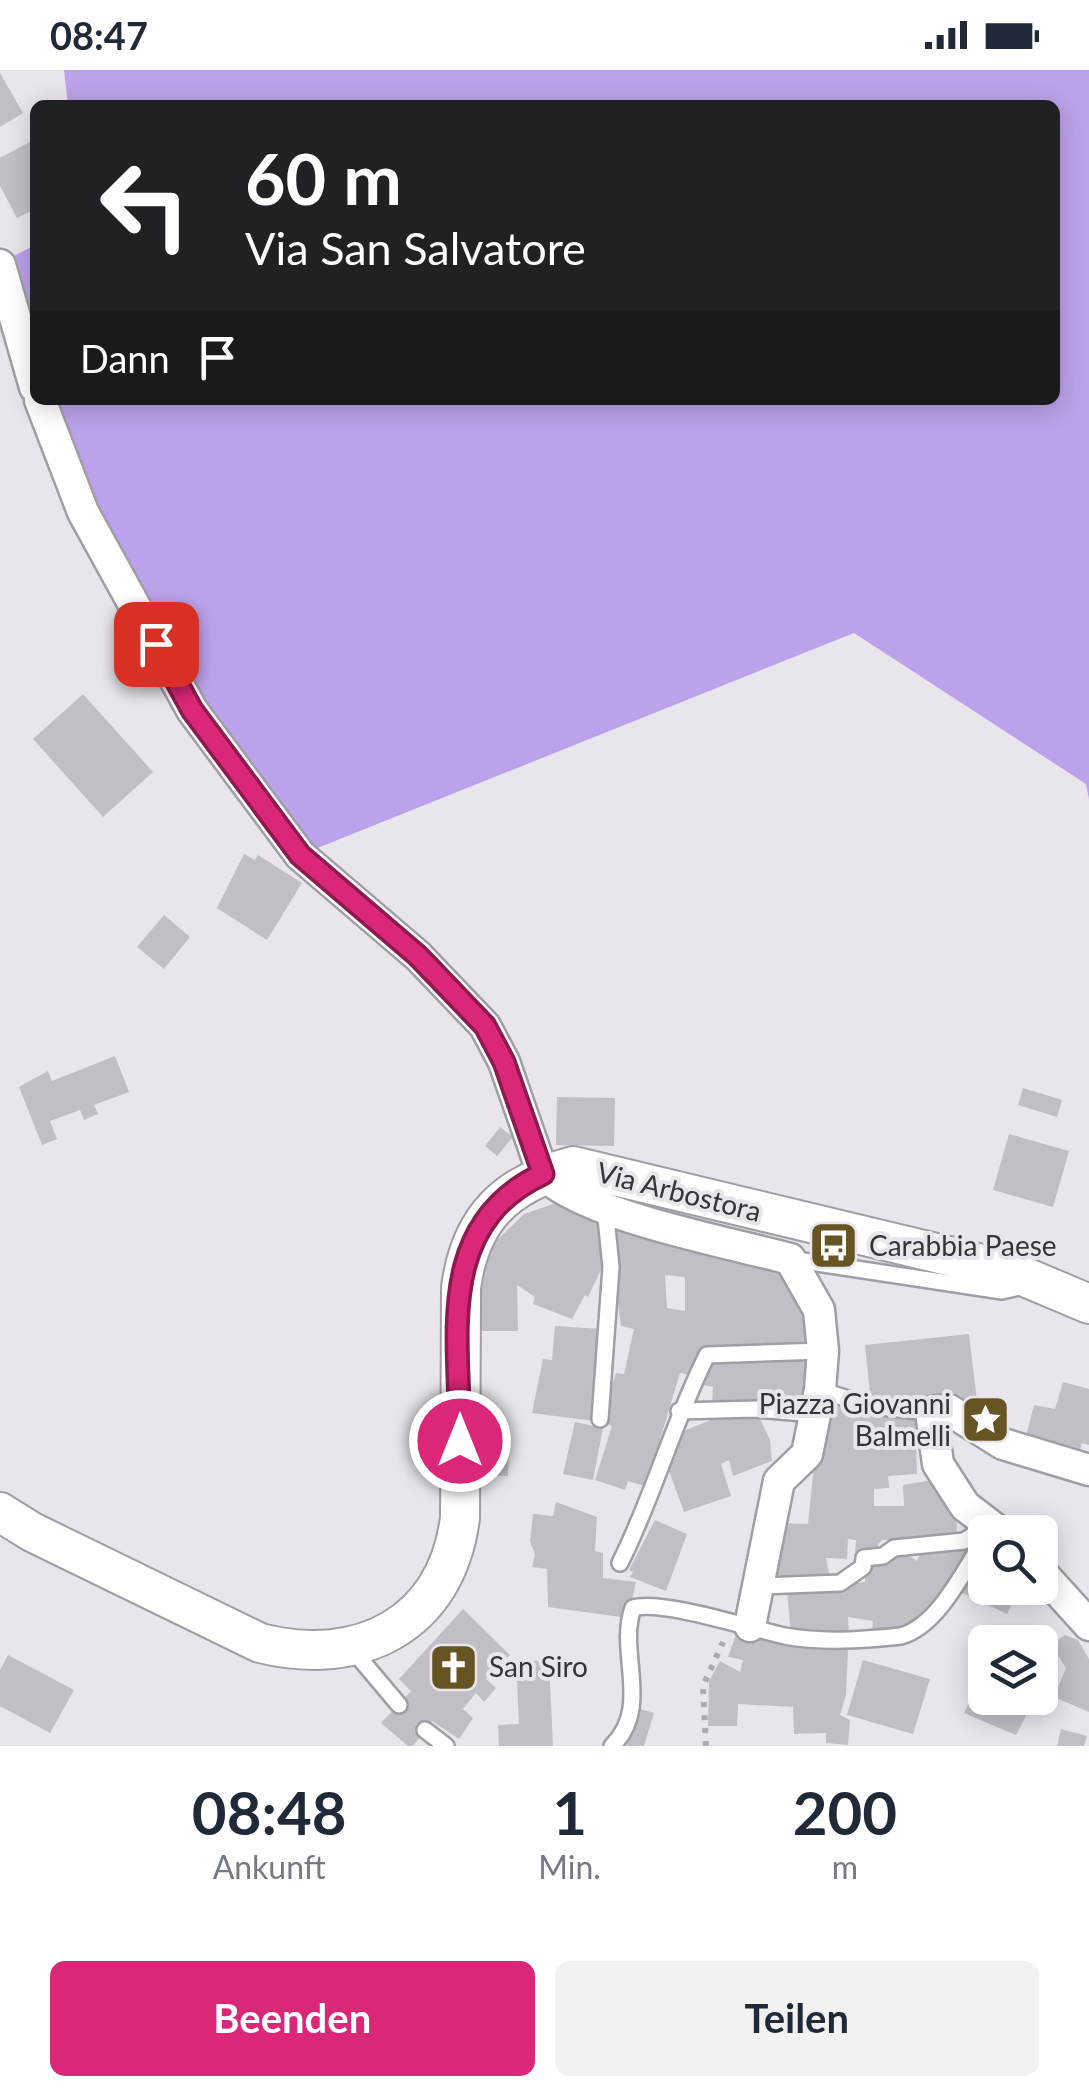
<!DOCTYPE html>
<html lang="de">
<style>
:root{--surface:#fff;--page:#f2f2f3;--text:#1f2937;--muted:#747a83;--accent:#db2777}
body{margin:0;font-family:Lato,sans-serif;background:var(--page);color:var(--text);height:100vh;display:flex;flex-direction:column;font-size:38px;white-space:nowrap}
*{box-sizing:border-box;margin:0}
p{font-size:32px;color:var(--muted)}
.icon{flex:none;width:55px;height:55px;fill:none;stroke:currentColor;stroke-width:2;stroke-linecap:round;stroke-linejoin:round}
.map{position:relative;height:1676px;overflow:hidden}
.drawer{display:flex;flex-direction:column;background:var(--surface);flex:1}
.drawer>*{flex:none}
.hud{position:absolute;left:30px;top:30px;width:1030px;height:305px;border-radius:15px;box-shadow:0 5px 25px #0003;background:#202124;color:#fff;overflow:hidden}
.fabs{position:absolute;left:968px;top:1445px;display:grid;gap:20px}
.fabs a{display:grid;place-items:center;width:90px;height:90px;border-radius:15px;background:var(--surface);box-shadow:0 5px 25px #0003;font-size:50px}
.pin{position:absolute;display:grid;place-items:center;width:85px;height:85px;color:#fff;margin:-42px;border-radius:20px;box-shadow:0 5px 15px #0006}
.me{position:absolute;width:110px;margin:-55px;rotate:0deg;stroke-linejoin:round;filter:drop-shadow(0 0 8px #0008)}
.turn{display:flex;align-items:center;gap:35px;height:210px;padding:0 50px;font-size:45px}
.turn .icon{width:130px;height:130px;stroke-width:2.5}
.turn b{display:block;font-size:70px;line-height:85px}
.then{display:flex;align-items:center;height:95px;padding:0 50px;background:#0003;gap:20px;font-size:38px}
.eta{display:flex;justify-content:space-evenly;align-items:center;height:170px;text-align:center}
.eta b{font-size:60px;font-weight:700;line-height:70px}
.cta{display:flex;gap:20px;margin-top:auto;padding:20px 50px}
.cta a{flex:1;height:115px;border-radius:15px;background:var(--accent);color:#fff;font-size:40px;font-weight:700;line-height:115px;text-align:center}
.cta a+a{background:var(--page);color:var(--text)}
.status{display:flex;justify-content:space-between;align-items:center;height:70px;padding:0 50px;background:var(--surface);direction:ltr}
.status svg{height:28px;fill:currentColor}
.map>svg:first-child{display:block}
</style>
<div class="status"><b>08:47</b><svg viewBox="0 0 49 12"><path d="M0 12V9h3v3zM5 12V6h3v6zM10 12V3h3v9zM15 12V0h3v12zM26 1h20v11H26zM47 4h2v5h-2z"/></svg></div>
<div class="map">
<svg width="1089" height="1676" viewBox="0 0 1089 1676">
<rect width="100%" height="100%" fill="#e8e6ec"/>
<path fill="#bca2ea" d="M64 0H1089V729L1086 714 854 563 300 785 192 640 40 330H1055V35H68Z
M35 175V317L0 193Z"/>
<path fill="#c1bfc5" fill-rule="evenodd" d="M0 3 23 43 0 57Z
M35 69V139L17 148 0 116V88Z
M83 624 153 702 103 747 33 669Z
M244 784 255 790 258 785 302 813 267 870 217 838Z
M164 845 190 867 164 899 137 877Z
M115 986 129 1022 94 1035 98 1044 84 1050 80 1040 50 1051 57 1069 42 1075 19 1017 48 1001 52 1011Z
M1023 1018 1062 1030 1057 1047 1018 1035Z
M557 1027 615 1028 614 1076 556 1075Z
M500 1057 513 1067 497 1086 485 1076Z
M1009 1064 1069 1081 1053 1137 993 1120Z
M556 1133 607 1148 609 1183 588 1227 585 1225 572 1249 533 1234 535 1227 517 1215 518 1261H474L473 1215 489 1178 524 1144Z
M613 1150 783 1197 818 1278 738 1282 704 1276 691 1305 680 1303 653 1393 659 1394 652 1418 628 1411 625 1420 595 1410 612 1356 601 1352 616 1303 624 1304 634 1259 621 1256 612 1188H618ZM665 1205 685 1207V1241L667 1238Z
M555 1256 603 1259 594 1351 532 1343 543 1289 552 1290Z
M969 1264 978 1339 871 1334 865 1275Z
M806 1287V1338L712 1336 713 1317 703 1315 710 1288Z
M1063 1312 1089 1319V1375L1082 1373 1077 1389 1024 1374 1034 1335 1055 1339Z
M820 1336 915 1340 917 1404 888 1406 889 1418 874 1419V1436H904L903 1415 944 1408 956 1437 957 1469 882 1470 878 1475 877 1485 907 1484 917 1491 925 1474 967 1479 943 1528 910 1561H872L873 1551 848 1547 849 1564 791 1565 787 1520 865 1512V1487L854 1496 856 1470 848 1469 847 1489 826 1488 831 1513 772 1514 773 1453 808 1454Z
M756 1340 770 1370 772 1391 733 1406 729 1390 721 1394 731 1426 684 1442 669 1401 666 1402 678 1363 729 1343Z
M575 1352 603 1358 593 1410 563 1404Z
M483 1383 509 1384 508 1406 482 1405Z
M556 1432 597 1447 595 1481 603 1483V1508L636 1512 628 1548 548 1537 547 1499 532 1497 535 1484 530 1472 533 1444 553 1446Z
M655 1450 687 1464 666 1521 630 1507 633 1502 629 1500Z
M985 1479V1518H1020L1007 1544 956 1520Z
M463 1539 510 1585 486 1609 496 1618 484 1632 476 1623 463 1639 473 1648 459 1669 432 1651 413 1676H408L381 1653 411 1621 399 1609Z
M738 1559 815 1578 848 1580 846 1625 840 1645 850 1650 848 1675 826 1673V1663L794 1664 793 1637 738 1634 737 1656H708L709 1611 720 1591 740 1602 743 1590 728 1587Z
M1065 1565 1078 1570 1089 1589V1642L1054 1627 1066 1598 1051 1575Z
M8 1585 74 1620 50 1663 0 1636V1600Z
M549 1590 553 1676H499L498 1655 519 1654 516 1592Z
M863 1590 930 1609 913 1664 847 1645Z
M985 1601V1628H1035L1016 1665 964 1643Z
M637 1638 654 1643 644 1676H627Z
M1061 1659 1087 1666 1084 1676H1057Z"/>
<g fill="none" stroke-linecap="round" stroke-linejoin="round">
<defs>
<path id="service" d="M790 1189 1002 1221 1024 1216
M820 1320 870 1336 931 1342
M679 1341 756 1339 815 1344
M600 1349 611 1197 605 1138
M620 1493C654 1425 673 1353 707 1285L823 1281
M759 1516 840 1513 863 1497 864 1488 883 1486 894 1478 964 1471 990 1454
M351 1578 399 1635
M425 1660 446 1676
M612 1676C652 1637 617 1582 633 1538 661 1529 752 1559 785 1566 823 1573 862 1570 901 1566 939 1555 964 1500 985 1468"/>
<path id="minor" d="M0 195 35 317
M40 330 83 442 192 640 300 785 418 886 485 956 504 992 543 1104C585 1146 728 1172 790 1189L819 1240 823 1281 820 1320 807 1384 779 1411 750 1556
M999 1462 965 1436 938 1394 931 1342 949 1340 1003 1374 1089 1400
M1040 1501 1089 1555"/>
<path id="tertiary" d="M0 1442 32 1462 260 1573C360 1598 446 1555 460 1448L461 1218C470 1148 506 1114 573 1096L1011 1201 1089 1234"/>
</defs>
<use href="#service" stroke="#a09ea4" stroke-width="20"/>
<use href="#minor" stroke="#a09ea4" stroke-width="35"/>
<use href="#tertiary" stroke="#a09ea4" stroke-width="42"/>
<path stroke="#acaaaf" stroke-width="6" stroke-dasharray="5 8" stroke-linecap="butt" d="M706 1676 703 1616 723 1572"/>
<use href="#service" stroke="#fff" stroke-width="15"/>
<use href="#minor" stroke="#fff" stroke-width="30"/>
<use href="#tertiary" stroke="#fff" stroke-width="38"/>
</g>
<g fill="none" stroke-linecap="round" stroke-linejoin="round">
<defs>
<path id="route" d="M156 574 192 640 300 785 418 886 485 956 504 992 543 1104C433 1155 460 1270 460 1371"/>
</defs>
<use href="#route" stroke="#8e194d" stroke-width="25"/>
<use href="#route" stroke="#db2777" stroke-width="18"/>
</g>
<defs>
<symbol id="bus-square" viewBox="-11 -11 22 22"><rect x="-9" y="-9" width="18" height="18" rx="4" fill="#652" stroke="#e8e6ec"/><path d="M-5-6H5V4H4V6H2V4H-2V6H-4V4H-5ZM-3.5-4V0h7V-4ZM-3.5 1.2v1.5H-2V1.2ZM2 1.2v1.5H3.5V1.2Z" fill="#fff"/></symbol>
<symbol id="sight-square" viewBox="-11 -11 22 22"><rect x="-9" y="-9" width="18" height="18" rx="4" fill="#652" stroke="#e8e6ec"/><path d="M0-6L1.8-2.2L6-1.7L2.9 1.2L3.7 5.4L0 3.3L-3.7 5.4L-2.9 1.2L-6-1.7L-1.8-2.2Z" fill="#fff"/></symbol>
<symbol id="church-square" viewBox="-11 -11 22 22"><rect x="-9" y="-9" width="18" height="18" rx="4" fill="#652" stroke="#e8e6ec"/><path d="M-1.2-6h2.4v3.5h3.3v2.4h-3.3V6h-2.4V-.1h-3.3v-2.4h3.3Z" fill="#fff"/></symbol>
</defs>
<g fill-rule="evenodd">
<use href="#bus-square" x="806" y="1148" width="55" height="55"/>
<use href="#sight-square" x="958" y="1322" width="55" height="55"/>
<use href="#church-square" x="426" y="1570" width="55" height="55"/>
</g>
<g text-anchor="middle" stroke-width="8" stroke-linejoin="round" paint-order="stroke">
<g font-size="28" fill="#353436" stroke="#e8e6ec">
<text transform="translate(679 1122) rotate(14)" y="10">Via Arbostora</text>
</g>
<g font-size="28" fill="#353436" stroke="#e8e6ec" text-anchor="start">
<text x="869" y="1186">Carabbia Paese</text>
<text x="951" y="1344" text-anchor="end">Piazza Giovanni<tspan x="951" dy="32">Balmelli</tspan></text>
<text x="489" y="1607">San Siro</text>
</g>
</g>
</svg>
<div class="fabs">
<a><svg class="icon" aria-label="search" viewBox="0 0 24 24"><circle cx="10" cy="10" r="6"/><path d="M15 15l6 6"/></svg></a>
<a><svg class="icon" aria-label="layers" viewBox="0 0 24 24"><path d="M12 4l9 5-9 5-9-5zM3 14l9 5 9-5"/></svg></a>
</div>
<div class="pin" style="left:156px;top:574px;background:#d93025"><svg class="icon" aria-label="arrive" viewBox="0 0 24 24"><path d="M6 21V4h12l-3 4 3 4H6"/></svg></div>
<svg class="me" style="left:460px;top:1371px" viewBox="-20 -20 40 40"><circle r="17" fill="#db2777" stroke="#fff" stroke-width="3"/><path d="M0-11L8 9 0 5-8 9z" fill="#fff"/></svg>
<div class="hud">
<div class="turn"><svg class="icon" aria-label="left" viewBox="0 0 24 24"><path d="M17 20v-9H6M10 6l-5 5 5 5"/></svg><div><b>60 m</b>Via San Salvatore</div></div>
<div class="then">Dann<svg class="icon" aria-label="arrive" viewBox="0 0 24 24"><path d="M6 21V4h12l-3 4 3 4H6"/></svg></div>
</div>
</div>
<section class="drawer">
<div class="eta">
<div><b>08:48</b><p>Ankunft</p></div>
<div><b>1</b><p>Min.</p></div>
<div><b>200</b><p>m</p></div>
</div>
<div class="cta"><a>Beenden</a><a>Teilen</a></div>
</section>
